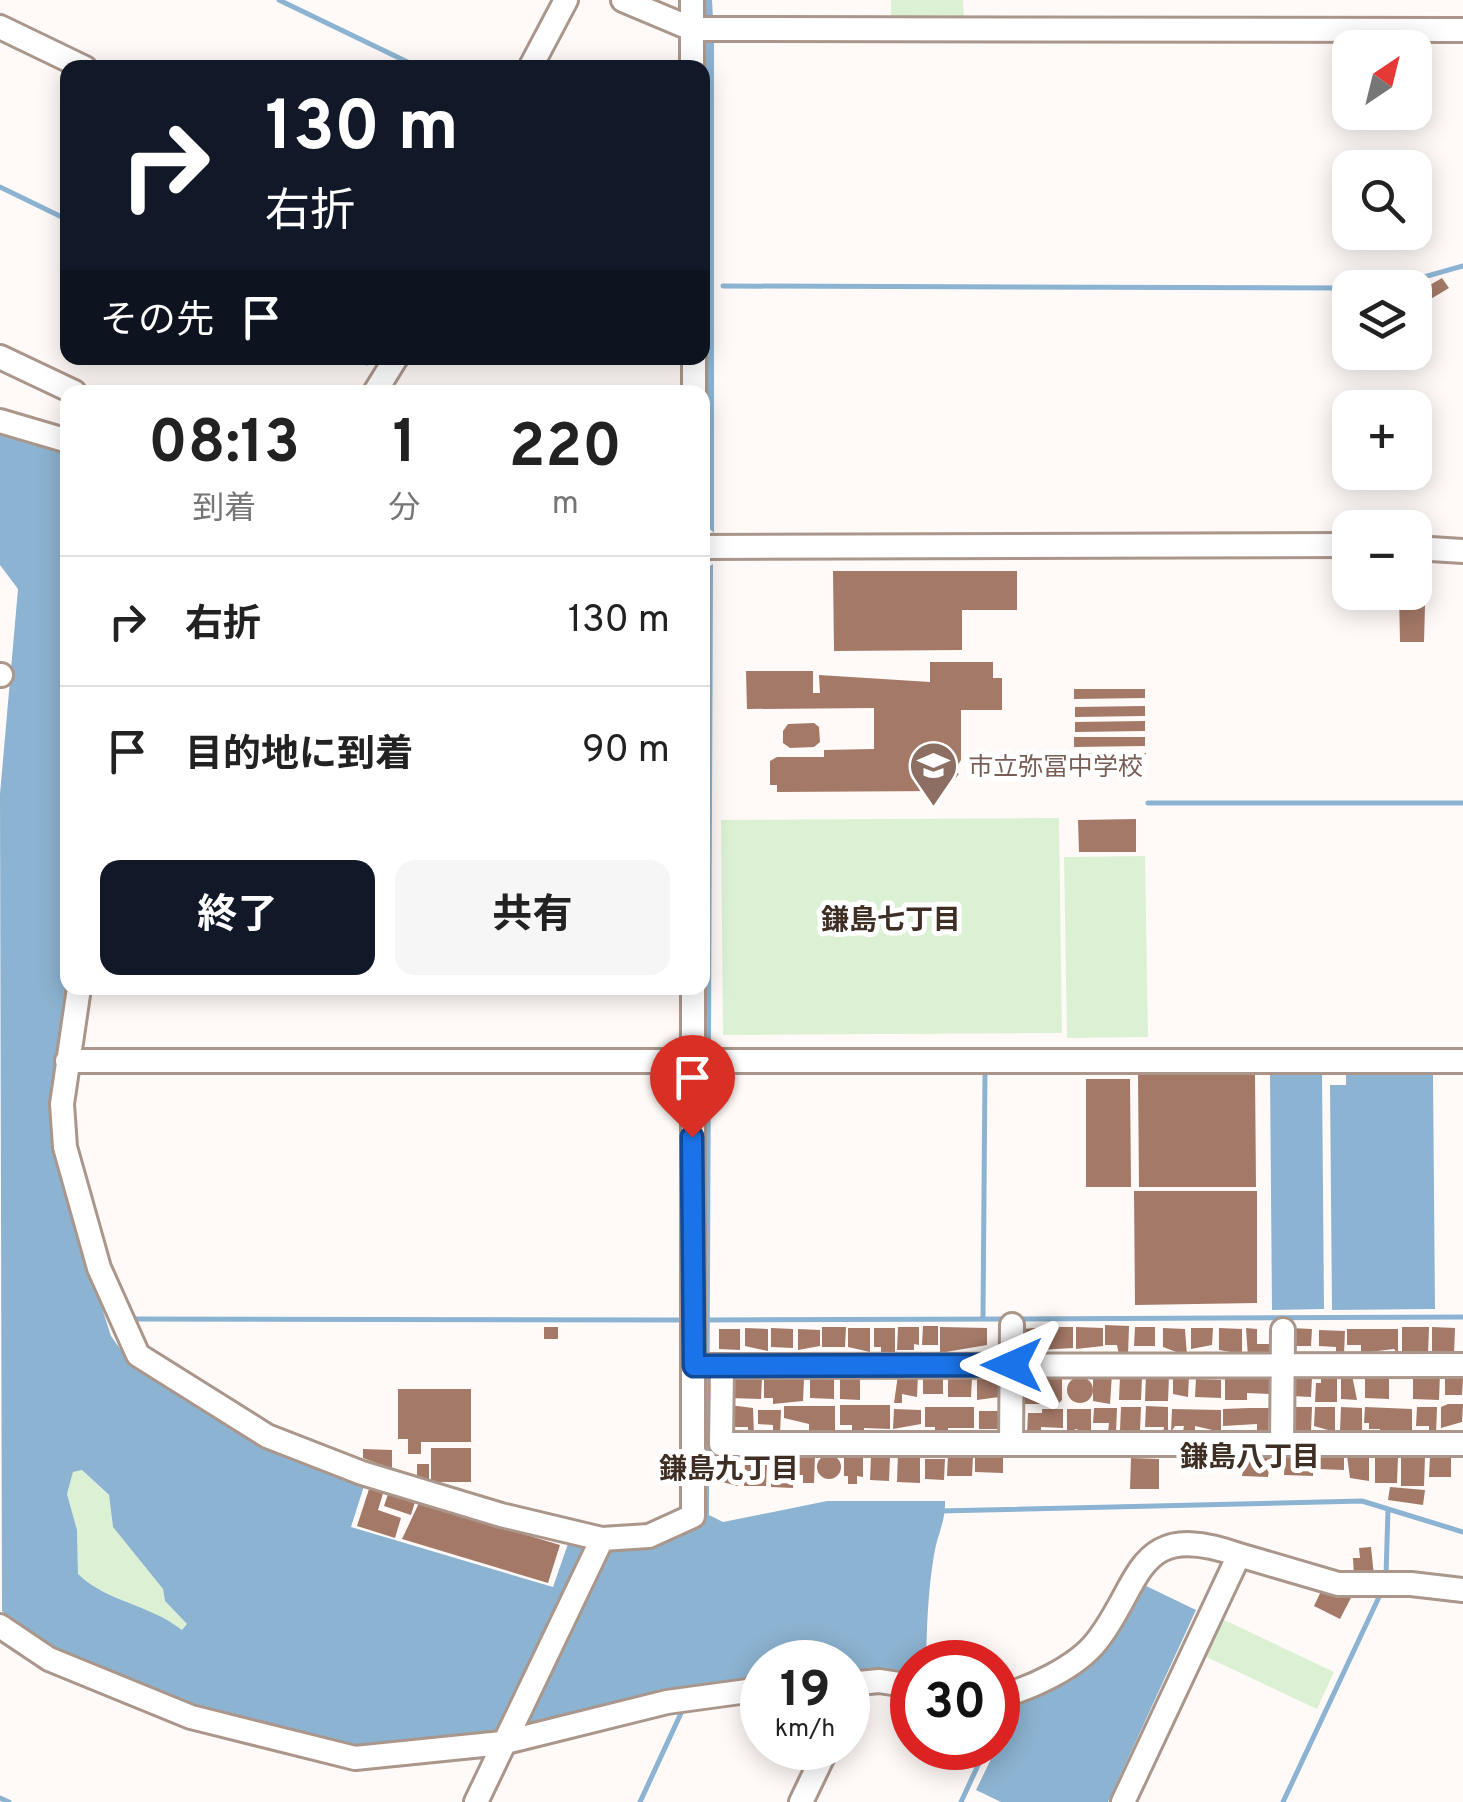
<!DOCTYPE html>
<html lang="ja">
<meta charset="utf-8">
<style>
:root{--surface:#fff;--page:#f6f6f6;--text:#222;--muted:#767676;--line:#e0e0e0;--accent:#111827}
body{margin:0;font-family:Overpass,"Noto Sans JP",sans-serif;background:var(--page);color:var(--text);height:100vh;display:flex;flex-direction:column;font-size:38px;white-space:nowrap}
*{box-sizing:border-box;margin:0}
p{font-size:32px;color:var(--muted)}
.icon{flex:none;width:55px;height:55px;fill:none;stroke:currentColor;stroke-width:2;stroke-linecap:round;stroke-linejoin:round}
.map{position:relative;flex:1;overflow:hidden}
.drawer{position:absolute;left:60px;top:385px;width:650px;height:610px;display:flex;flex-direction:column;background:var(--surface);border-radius:20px;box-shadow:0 5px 25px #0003}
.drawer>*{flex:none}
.guide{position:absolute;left:60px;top:60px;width:650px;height:305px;border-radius:20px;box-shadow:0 5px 25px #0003;background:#111827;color:#fff;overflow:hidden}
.needle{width:65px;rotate:35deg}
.tools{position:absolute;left:1332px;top:30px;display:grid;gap:20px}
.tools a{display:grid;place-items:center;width:100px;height:100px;border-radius:20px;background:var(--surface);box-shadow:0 5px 25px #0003;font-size:50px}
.speed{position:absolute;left:740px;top:1640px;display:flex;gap:20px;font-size:50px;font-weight:700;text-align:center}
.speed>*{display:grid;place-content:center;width:130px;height:130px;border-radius:50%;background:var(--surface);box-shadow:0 5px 25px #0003;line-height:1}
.speed small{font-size:25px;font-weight:400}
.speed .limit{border:15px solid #d22;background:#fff;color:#111}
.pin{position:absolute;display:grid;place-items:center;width:85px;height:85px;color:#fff;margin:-102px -42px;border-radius:50% 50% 50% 0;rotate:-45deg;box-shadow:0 0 10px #0007}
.pin .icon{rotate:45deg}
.me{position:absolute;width:110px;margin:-55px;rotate:270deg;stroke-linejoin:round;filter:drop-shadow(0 0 8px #0008)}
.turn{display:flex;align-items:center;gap:35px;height:210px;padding:0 40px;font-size:45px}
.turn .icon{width:130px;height:130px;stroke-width:2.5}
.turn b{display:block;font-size:70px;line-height:85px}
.then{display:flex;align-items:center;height:95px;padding:0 40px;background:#0003;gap:20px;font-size:38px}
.eta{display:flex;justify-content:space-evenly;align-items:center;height:170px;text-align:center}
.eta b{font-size:60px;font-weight:700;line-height:70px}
.button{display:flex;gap:20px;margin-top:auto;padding:20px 40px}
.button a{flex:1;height:115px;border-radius:20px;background:var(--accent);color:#fff;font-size:40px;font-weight:700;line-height:115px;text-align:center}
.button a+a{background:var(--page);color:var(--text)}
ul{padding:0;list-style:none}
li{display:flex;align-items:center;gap:30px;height:130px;padding:0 40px;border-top:2px solid var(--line)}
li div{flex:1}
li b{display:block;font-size:38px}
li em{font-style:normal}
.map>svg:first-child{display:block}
</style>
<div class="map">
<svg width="1463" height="1802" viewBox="0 0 1463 1802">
<rect width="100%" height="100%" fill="#fffaf8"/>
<path fill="#dcf1d3" d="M891 0H963L964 21 891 19Z
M1059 818 1062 1033 723 1035 721 820Z
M1145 856 1148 1037 1067 1038 1064 857Z
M82 1470 109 1496 113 1527 163 1589 165 1601 188 1625 182 1631C150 1604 107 1602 78 1574L77 1530 67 1494 73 1472Z
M1218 1617 1334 1672 1317 1709 1200 1654Z"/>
<path fill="#8cb3d1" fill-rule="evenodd" d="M704 0H712L714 38V533L704 523Z
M0 435 67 454 70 988 51 1101 58 1171 111 1336 131 1364 245 1435 365 1483 351 1527 553 1587 570 1538 700 1518 702 598 704 570 713 564 709 1515 723 1522 827 1501H945C946 1521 937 1535 934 1555 928 1590 927 1625 926 1661L912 1662V1679H848V1662H762V1685C636 1710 503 1748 373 1751 350 1752 322 1741 299 1735 202 1713 75 1684 2 1611L0 794 18 589 0 565ZM82 1470 109 1495 113 1527 163 1589 165 1601 187 1624 182 1630C149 1604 107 1602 78 1574L77 1530 67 1494 73 1472Z
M1270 1072H1322L1324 1309 1272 1310Z
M1346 1074H1433L1435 1309 1332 1310 1330 1085H1346Z
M1140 1583 1196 1610 1108 1802H1001L976 1790 1017 1705 1101 1651Z"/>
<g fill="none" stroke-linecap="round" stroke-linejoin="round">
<path stroke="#8cb3d1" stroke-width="5" d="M279 0 420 68
M0 187 68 220
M723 286 1350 288
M1385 288 1463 266
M356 358 367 363
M1148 803H1463
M983 1318 985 1071
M132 1319 679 1320
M1016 1319 1463 1317
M706 1320 1005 1319
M939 1511 1362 1501 1463 1532
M1386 1576 1388 1509
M998 1723 1006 1705
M0 1798 9 1802
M640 1802 682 1711
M961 1802 986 1748
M1283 1802 1379 1597"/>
</g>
<path fill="#a47968" d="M1442 278 1449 288 1429 300 1423 289Z
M1415 569H1426L1424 642H1400L1399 592H1415Z
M833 571H1017V610H962V650L834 651Z
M930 662H993V678H1002V710H961V760L956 768 947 766 959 774 953 781 942 772 941 791 777 792V785H770V761L777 757H824V750L874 749V708L747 709 746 671H813V693H820L819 675 930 682Z
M1074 689H1145V698L1074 699Z
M1145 706V716L1075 717V707Z
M1145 721V731L1075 732V722Z
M814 723 819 727 820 742 814 747 790 748 783 743V731L788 724Z
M1074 737H1145V746L1074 747Z
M1088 753H1146V764L1088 765Z
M1136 819V852H1079L1078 820Z
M1255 1072 1256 1187H1139L1138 1073Z
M1086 1079H1130L1131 1187H1086Z
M1134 1191H1257V1303L1135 1305Z
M1105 1325 1129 1326 1128 1355H1119L1117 1345H1105Z
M923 1326H938V1345H922Z
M544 1327H558V1339H544Z
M822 1327H846L845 1347H822Z
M898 1327H919V1345L914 1344V1350H897Z
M940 1327 987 1328V1345L940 1353Z
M1049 1327H1073V1348L1040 1350V1356L1022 1350V1329Z
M1076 1327 1103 1328V1346L1076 1349Z
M1135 1327H1155V1346H1134Z
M1402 1327H1429L1428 1355 1402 1354Z
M1432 1327 1455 1328 1454 1355 1432 1351Z
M745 1328 768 1329V1351L745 1346Z
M771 1328 793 1329V1348L771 1347Z
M848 1328H870V1352L848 1347Z
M874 1328H895V1355H881V1347H874Z
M1163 1328 1185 1329 1187 1356 1163 1347Z
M1191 1328H1213L1212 1345 1191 1349Z
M1219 1328 1242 1329V1354L1219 1350Z
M1246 1328 1257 1329V1344H1270V1353L1248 1357Z
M1291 1328 1312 1329 1311 1346H1291Z
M719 1329H740V1350L719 1349Z
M798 1329 820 1330V1346L798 1350Z
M1347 1329H1398V1354L1394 1349 1361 1353V1345H1347Z
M1319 1330 1345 1331 1344 1354H1336V1347L1319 1346Z
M1427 1373H1440L1439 1400 1413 1399V1378H1427Z
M1062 1374V1400L1058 1404H1021V1379L1026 1375Z
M1093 1374H1112L1110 1404 1093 1401Z
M1182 1374 1189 1375 1188 1397 1173 1394V1379H1182Z
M818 1375H834V1399L810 1398V1378Z
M898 1375H918L917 1397 902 1394V1403H894Z
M1146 1375 1169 1376 1168 1401H1145Z
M1341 1375H1352L1357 1400 1341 1399Z
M731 1376 762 1377 761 1399 730 1398Z
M923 1376H943V1394H923Z
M1120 1376 1142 1377 1141 1400H1119Z
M1225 1376 1270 1377V1394L1247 1393V1400H1225Z
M1321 1377H1337V1402H1315L1316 1383H1321Z
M1067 1390a13 13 0 1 1 26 0a13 13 0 1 1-26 0Z
M840 1378H860V1400L840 1399Z
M948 1378H972L971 1397H948Z
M1293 1378H1312L1311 1397 1292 1396Z
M1365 1378 1389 1379V1399L1365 1398Z
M1445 1378H1463L1462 1395H1445Z
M764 1379H804L803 1401 773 1404V1398H764Z
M977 1379 1000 1380 999 1397 977 1400Z
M1196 1379 1221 1380V1398L1195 1397Z
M398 1389H471V1442H421V1454H408V1439H398Z
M1448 1404H1463L1462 1422 1441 1428V1407Z
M729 1405 753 1408 754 1435H748V1427H729Z
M840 1405H890V1429L864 1428V1435H852V1425H840Z
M784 1406H835V1435L809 1434V1424L784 1418Z
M1146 1406 1168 1407V1433H1163L1164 1427H1145Z
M925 1407H974V1428H948V1435H935V1427H925Z
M1121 1407H1141L1140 1431 1120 1430Z
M1291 1407H1312L1311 1431 1291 1430Z
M1315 1407H1335V1432L1314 1426Z
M1341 1407 1362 1408V1431H1340Z
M1365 1407 1412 1409V1431L1380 1434V1429H1369V1423H1364Z
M1417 1407H1437L1436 1435 1429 1434V1426H1416Z
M1094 1408H1117L1116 1433H1108L1109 1423H1093Z
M1249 1408H1269L1268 1434H1257V1424L1223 1426V1409Z
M894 1409 921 1410V1424L893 1429Z
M1042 1409H1063V1428L1041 1427V1434H1027L1028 1413H1042Z
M1067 1409H1091V1433L1075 1429V1433H1067Z
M1172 1409 1221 1410V1432L1195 1426V1432H1183L1184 1426H1175L1171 1432Z
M758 1410H781L780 1435 773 1434V1425L758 1424Z
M979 1411H1000V1429H979Z
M431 1448H471V1482H431Z
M363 1449 392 1450V1469L363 1458Z
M975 1453 1003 1454V1473L975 1472Z
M1246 1453H1271L1268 1477 1242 1476Z
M898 1454 920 1455V1483L897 1482Z
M1319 1454 1344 1455V1470L1318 1469Z
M1369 1454V1481L1350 1478 1347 1456Z
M817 1467a12 12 0 1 1 24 0a12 12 0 1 1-24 0Z
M771 1455H785L784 1468H793V1488L771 1487Z
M948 1455 973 1456 972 1476H947Z
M796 1456H815L814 1483H803V1475H795Z
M844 1456H863V1477L857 1476V1484H848V1476H844Z
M871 1456H890L889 1481 870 1480Z
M1375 1456 1398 1457 1397 1483H1375Z
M1401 1456H1425L1424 1486H1401Z
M719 1457H739L738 1486 718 1481Z
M1313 1457V1476L1284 1475 1285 1458Z
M1430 1457H1451V1477H1429Z
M1131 1458 1159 1459V1489H1130Z
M925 1459H945L944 1480 925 1479Z
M745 1462 767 1463 766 1486H744Z
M417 1464H429V1481H417Z
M370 1486 384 1490 378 1510 401 1518 395 1538 357 1526Z
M1390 1487 1425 1490 1423 1505 1388 1500Z
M388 1494 415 1502 411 1515 384 1506Z
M419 1503 560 1545 548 1583 402 1539Z
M1371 1547 1374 1576 1354 1577 1353 1558H1360L1359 1548Z
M1323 1587 1354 1592 1340 1619 1314 1606Z"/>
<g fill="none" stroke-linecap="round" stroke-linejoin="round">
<defs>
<path id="minor" d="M623 0 692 29 1463 30
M0 27 85 68
M530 68 566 0
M692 68V0
M0 357 74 392
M694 358V392
M375 392 396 358
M0 421 68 441
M702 547 1350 545
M1415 548 1463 551
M0 675H1
M79 988 62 1104 65 1147 99 1268 138 1355 267 1436 362 1473 501 1515 602 1539 649 1536 693 1516V988
M67 1061H1463
M707 1366 1463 1365
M722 1366 721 1444H1463
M1011 1443 1012 1325
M1282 1444 1283 1330
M0 1626 49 1659 191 1717 355 1758 502 1743 667 1702 762 1689
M848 1684 879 1681 912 1686
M998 1697C1029 1689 1076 1668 1097 1641 1143 1582 1135 1518 1239 1555
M476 1802 602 1539
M801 1802 827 1748
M1123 1802 1239 1555 1338 1584H1411L1463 1590"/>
</defs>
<use href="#minor" stroke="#aa968a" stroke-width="28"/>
<use href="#minor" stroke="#fff" stroke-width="22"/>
</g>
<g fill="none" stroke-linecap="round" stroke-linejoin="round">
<defs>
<path id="route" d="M692 1137 694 1366 1012 1365"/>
</defs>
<use href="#route" stroke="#114b97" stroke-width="25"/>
<use href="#route" stroke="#1a73e8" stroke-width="18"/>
</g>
<defs>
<symbol id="school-pin" viewBox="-11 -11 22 30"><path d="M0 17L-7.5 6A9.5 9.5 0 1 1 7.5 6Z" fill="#8d6e63" stroke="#fff"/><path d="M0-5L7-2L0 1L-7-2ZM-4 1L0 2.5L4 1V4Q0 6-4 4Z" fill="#fff"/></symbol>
</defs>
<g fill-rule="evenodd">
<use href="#school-pin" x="906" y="738" width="55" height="75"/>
</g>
<g text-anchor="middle" stroke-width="10" stroke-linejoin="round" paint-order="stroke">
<g font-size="25" fill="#785e54" stroke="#fff" text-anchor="start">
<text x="968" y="775">市立弥冨中学校</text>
</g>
<g font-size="28" font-weight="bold" fill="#3f2e24" stroke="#fff">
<text x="891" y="929">鎌島七丁目</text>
<text x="1250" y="1466">鎌島八丁目</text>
<text x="729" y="1478">鎌島九丁目</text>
</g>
</g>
</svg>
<div class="tools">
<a><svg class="needle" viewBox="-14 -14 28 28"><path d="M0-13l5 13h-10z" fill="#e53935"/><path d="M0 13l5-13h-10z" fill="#767676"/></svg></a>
<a><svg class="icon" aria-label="search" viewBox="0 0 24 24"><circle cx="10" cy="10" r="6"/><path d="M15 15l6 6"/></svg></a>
<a><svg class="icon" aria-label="layers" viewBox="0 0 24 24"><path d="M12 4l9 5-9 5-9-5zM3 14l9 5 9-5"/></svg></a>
<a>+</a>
<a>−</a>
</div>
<div class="speed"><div>19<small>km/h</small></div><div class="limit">30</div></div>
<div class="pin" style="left:692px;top:1137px;background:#d93025"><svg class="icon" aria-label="arrive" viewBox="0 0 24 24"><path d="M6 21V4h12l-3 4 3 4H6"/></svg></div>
<svg class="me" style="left:1012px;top:1365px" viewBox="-20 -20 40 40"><path d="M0-17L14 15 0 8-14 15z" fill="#1a73e8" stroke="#fff" stroke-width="4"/></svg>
<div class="guide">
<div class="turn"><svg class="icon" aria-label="right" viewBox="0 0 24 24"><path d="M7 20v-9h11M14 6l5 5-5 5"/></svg><div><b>130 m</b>右折</div></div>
<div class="then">その先<svg class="icon" aria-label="arrive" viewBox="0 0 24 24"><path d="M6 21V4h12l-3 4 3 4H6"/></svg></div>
</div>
<section class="drawer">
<div class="eta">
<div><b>08:13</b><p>到着</p></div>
<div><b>1</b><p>分</p></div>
<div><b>220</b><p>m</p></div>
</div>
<ul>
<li><svg class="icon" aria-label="right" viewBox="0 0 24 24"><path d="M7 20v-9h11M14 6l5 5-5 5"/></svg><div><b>右折</b></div><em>130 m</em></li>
<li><svg class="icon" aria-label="arrive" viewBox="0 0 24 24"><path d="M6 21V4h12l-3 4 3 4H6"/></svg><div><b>目的地に到着</b></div><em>90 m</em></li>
</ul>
<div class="button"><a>終了</a><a>共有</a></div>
</section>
</div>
